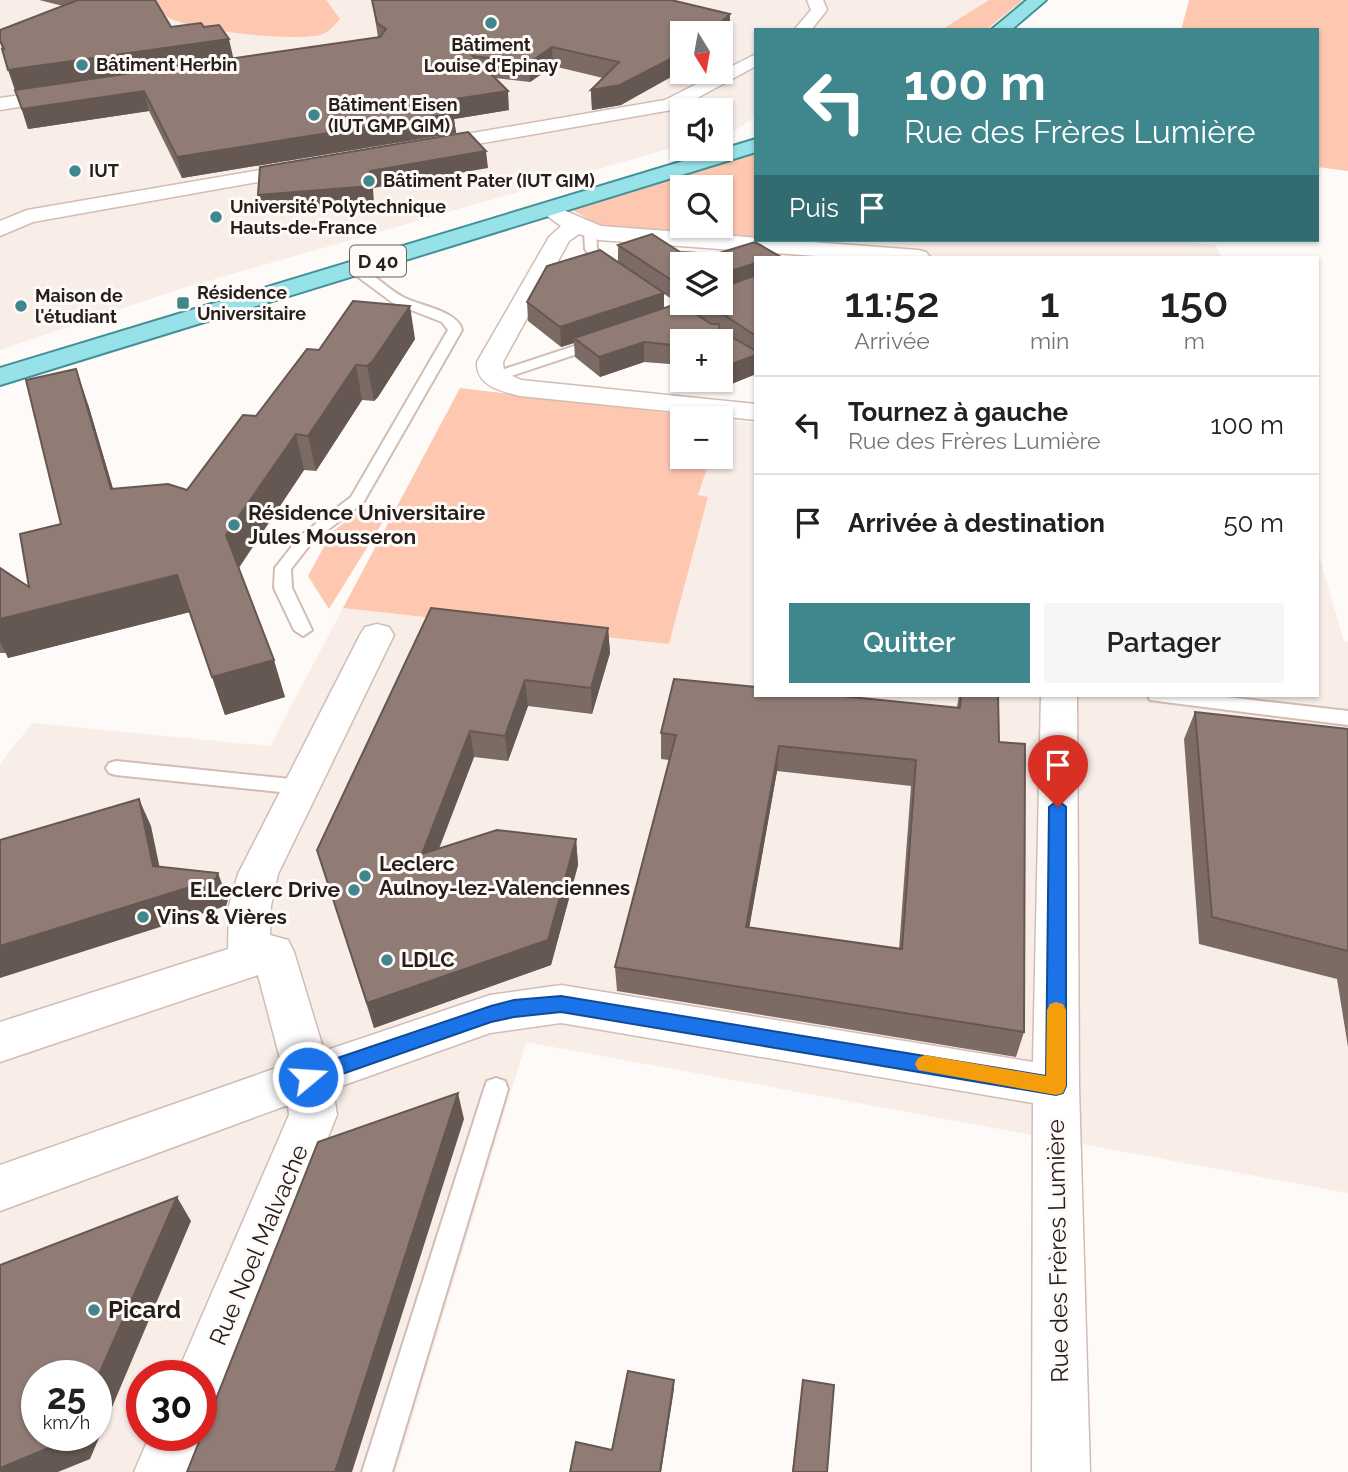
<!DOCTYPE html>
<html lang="fr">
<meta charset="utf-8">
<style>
:root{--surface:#fff;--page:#f6f6f6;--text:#202124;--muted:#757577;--line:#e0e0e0;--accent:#40878d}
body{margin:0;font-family:Raleway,sans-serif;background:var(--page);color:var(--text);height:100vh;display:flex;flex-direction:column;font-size:26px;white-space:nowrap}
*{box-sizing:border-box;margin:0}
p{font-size:23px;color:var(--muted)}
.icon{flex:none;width:38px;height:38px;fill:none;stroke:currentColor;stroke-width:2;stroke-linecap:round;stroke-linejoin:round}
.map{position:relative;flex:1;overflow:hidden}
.sheet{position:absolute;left:754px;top:256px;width:565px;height:441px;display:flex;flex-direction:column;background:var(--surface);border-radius:0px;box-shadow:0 2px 5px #0004}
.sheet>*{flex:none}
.top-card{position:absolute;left:754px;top:28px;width:565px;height:214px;border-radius:0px;box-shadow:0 2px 5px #0004;background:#40878d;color:#fff;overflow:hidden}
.needle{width:46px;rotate:169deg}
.fabs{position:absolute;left:670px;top:21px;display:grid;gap:14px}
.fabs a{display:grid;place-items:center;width:63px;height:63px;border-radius:0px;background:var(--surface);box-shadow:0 2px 5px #0004;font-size:35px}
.speed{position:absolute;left:21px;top:1360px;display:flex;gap:14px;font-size:35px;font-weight:700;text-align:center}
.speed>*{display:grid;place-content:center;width:91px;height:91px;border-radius:50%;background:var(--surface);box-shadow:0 2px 5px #0004;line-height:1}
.speed small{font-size:18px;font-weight:400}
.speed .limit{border:10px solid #d22;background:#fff;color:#111}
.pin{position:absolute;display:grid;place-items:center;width:60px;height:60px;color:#fff;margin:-72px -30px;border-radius:50% 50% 50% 0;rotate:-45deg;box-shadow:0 0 7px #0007}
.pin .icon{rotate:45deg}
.me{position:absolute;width:77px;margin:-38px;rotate:72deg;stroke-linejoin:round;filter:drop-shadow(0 0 5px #0008)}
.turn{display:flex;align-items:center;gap:24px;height:147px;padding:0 35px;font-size:32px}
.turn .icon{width:91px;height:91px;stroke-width:2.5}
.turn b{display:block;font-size:49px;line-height:60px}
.then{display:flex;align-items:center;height:66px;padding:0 35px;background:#0003;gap:14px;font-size:26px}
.eta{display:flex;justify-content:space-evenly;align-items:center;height:119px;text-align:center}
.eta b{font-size:42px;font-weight:600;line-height:49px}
.action{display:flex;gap:14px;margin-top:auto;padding:14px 35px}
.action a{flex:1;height:80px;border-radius:0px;background:var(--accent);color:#fff;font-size:28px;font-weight:600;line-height:80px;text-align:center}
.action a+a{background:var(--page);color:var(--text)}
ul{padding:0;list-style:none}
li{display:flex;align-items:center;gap:21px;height:98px;padding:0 35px;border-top:2px solid var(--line)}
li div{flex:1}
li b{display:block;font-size:26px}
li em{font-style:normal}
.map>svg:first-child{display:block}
</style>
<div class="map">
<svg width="1348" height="1472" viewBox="0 0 1348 1472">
<rect width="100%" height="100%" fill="#fefaf8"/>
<path fill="#f9ede8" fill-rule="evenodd" d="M0 0H989L941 30H756V116L736 130 721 134V110H682V145L180 289 0 350ZM682 33H721V72H682Z
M775 240H1176L1215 245 1222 257H861L862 247Z
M721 419 756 423V695H1318V553L1344 641 1348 642V1193L526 1042 396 1472H0V764L32 723 270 746 343 608 669 644 708 497 698 496 711 457H721ZM37 1376H96V1435H37ZM142 1376H201V1435H142Z"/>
<path fill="#fec7b0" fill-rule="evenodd" d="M155 0H326L340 19C335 24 330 31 323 34 299 43 190 31 168 17 163 14 158 5 155 0Z
M989 0H1023L986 30H941Z
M1189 0H1348V171L1318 167V30H1181Z
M756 150V238L604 227 570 209ZM682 187H721V226H682Z
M460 388 712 418H682V457H711L698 495 708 497 669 644 343 608Z
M392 507 329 609 308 576 332 532 359 511Z"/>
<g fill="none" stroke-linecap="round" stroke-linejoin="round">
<defs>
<path id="lane" d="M590 227 596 231 597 249 617 265V271C604 272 592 260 585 249L584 231Z
M354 264C373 271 387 290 405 298 421 306 458 311 462 330L363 503 312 542 291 569 292 588 312 630 303 636 294 630 274 588 275 568 300 536 351 497 448 330 442 322 393 303 350 271 348 268Z
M700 303H718L672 321 667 322 660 318Z
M599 338 606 342 604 345 499 380 494 381 487 377 489 374Z
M1148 695H1208L1348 711V725L1157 701 1150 700Z
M116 761 300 780 307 782 310 787 307 792 300 794 116 775 109 773 106 768 109 763Z
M496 1078 505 1081 508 1089 392 1472H362L484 1089 487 1081Z"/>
<path id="street" d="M807 0H823L827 10 811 30H794L811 10Z
M756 54V66L677 109 426 153 419 151 416 147 419 143 426 141 665 100Z
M68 88 75 90 77 94 75 98 0 110V98Z
M307 162 314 164 317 168 314 172 33 222 0 236V221L27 210Z
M554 206 601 226 918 250 926 252 930 257H829L599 240 579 234 569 241 503 362 504 372 521 380 756 404V420L520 396C501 391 476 386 477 362L549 237 561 226 543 213 546 208Z
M377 624 389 627 394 635 278 874 271 906 270 935 288 940 294 952 324 1051 490 995 561 985 1033 1062 1041 695H1077L1079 1086 1090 1472H1032L1033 1103 561 1023 490 1033 333 1089 337 1115 228 1381 220 1400 201 1408V1376H176L289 1115 288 1105 0 1211V1165L282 1066 258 975 0 1062V1022L228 949 229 906 238 874 360 635 365 627Z
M201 1423 206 1435 192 1472H134L150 1435H201Z"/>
<path id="primary" d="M1027 0H1046L1011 30H991Z
M756 139V152L0 385V368Z"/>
</defs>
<use href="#lane" stroke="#d2bcb3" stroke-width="4"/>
<use href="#street" stroke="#d2bcb3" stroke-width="3"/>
<use href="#primary" stroke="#429196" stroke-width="4"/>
<use href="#lane" fill="#fff" fill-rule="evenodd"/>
<use href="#street" fill="#fff" fill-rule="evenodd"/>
<use href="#primary" fill="#97e2e8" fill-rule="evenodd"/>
</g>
<path fill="#7c6b64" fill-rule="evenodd" d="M39 0H155L171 27H204L234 58 378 37 372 0 730 32 621 105 592 110 591 90 603 78 553 66 530 82 495 78 509 110 454 119 456 133 182 178 149 111 28 129 2 49 0 42V30L63 6Z
M618 245 680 252 756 257V374L719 389 706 380H721V341H682V365L644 362 600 377 575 357 574 343 561 347 528 321 527 302 618 263ZM682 264H721V303H697L696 314 683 306 693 303ZM664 294 678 303 664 308Z
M415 339 378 397 374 401 362 400 316 471 304 470 239 568 285 697 225 715 190 612 8 658 6 653H0V568L29 587 61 524 88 404 113 489 187 490 319 350Z
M431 608 608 628 610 653 592 714 528 706 508 761 474 757 439 849 576 839 578 865 551 965 374 1028 317 850Z
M959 695H998L999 742 1024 1032 1016 1057 617 991 615 967 669 760 661 759V733L957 707ZM777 771 911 786 899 949 749 927Z
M1195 712 1348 729V1047L1337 979 1199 944 1184 739Z
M803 1380 827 1472H792Z"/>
<path fill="#655751" d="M730 14V32L721 40V33H709Z
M229 39 234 61 16 93 8 70Z
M552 47 553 66 530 82 529 63Z
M682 53V71L621 105 592 110 591 90Z
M144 91 149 111 28 129 22 109Z
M508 91 509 110 454 119 456 133 182 178 177 157 442 101Z
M486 151 488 168 373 188 374 204 262 213 258 195 370 171Z
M756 263V281L721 292V274Z
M682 287V303H693L682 306Z
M664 293V312L574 338V343L561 347 560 327Z
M410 306 415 339 378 397 374 401 367 366Z
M644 342V362L600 377 599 357Z
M756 355V374L719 389V380H721V368Z
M356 365 362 400 316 471 308 436Z
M76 369 88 404 124 526 111 489Z
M296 434 304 470 236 571 226 535Z
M177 575 190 612 8 658 0 641V619Z
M608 628 610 653 592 714 591 688Z
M274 660 285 697 225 715 212 677Z
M525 680 528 706 508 761 505 736Z
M470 731 474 757 427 879 422 854Z
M779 746 777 771 745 952 746 927Z
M139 799 151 826 165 893 153 866Z
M576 839 578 865 551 965 374 1028 367 1003Z
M218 873 228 900 226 906 0 978V946Z
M458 1093 464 1119 352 1472H335Z
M177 1197 191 1221 90 1459 58 1472H0V1468L72 1435H96V1381Z
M674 1380V1389L661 1472H660Z"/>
<path fill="#907c74" stroke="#655751" stroke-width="2" fill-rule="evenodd" d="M78 0H155L171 27 201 23 204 27 219 25 229 39 8 70 2 49H4L0 40V30Z
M372 0H671L730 14 709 33H682V53L620 85 591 90 619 62 552 47 529 63 473 56 508 91 442 101 454 113 177 157 144 91 22 109 15 90 380 37 386 29 377 23Z
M468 132 486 151 370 171 371 186 258 195 260 167Z
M652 234 680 252 716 254 755 242 781 257H756V263L721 274V264H682V287L618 245Z
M600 250 664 293 560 327 527 302 547 266Z
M756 275V336L706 303H721V288Z
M353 301 410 306 372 362 367 366 356 365 308 436 296 434 226 535 274 660 212 677 177 575 0 619V568L29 587 20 534 61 524 26 380 76 369 111 489 168 484 187 490 243 415 256 416 307 349 319 350Z
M679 303 711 324H719L720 330 756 351V355L721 368V341H682V346L644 342 599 357 574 338Z
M431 608 608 628 591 688 525 680 505 736 470 731 422 854 497 830 576 839 548 940 367 1003 317 850Z
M674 679 756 687V695H831L960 708 961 695H998L999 742 1025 744 1024 1032 615 967 676 735 661 733ZM779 746 916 760 902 949 746 927Z
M1195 712 1348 729V951L1212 917Z
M139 799 153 866 218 873 216 879 0 946V840Z
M458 1093 335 1472H187L318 1142Z
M177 1197 96 1381V1376H37V1435H72L70 1439 0 1468V1265Z
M628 1371 674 1380 660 1472H570L576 1442 612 1450Z
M803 1380 834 1385 827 1472H793Z"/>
<path fill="#1a73e8" stroke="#114b97" stroke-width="2" d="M1058 800 1066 807V1086L1063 1093 1056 1095 561 1012 514 1017 491 1022 308 1086 301 1083 298 1077 301 1070 308 1068 491 1006 514 1000 561 996 1046 1076 1049 807Z"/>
<path fill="#f59e0b" d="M1056 1002 1063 1004 1066 1010V1086L1063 1093 1056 1095 918 1070 915 1064 918 1058 925 1055 1046 1076 1047 1010 1050 1004Z"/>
<g fill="#40878d" stroke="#fefaf8" stroke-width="2.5">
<circle cx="491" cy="23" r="7"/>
<circle cx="82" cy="65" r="7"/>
<circle cx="314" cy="115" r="7"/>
<circle cx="75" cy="171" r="7"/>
<circle cx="369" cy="181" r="7"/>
<circle cx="216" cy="217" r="7"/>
<rect x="176" y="296" width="14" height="14" rx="3.5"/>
<circle cx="21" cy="306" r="7"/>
<circle cx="234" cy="525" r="7"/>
<circle cx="365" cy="876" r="7"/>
<circle cx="354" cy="890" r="7"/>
<circle cx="143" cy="917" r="7"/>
<circle cx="387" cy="960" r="7"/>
<circle cx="94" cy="1310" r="7"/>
</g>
<g text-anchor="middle" stroke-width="6" stroke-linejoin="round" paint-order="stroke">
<g font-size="18" font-weight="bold" fill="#261e1b" stroke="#fefaf8" text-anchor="start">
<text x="491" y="51" text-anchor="middle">Bâtiment<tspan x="491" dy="21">Louise d'Epinay</tspan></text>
<text x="96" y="71">Bâtiment Herbin</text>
<text x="328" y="111">Bâtiment Eisen<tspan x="328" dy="21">(IUT GMP GIM)</tspan></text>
<text x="89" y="177">IUT</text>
<text x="383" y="187">Bâtiment Pater (IUT GIM)</text>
<text x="230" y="213">Université Polytechnique<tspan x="230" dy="21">Hauts-de-France</tspan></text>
<text x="197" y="299">Résidence<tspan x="197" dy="21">Universitaire</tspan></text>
<text x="35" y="302">Maison de<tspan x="35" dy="21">l'étudiant</tspan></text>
</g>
<rect fill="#fefaf8" stroke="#67605d" stroke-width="2" x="350" y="245.5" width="56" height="31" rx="5"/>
<g font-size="19" font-weight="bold" fill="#261e1b">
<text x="378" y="268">D 40</text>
</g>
<g font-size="21" font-weight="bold" fill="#261e1b" stroke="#fefaf8" text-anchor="start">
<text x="248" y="520">Résidence Universitaire<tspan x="248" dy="24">Jules Mousseron</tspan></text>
<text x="379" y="871">Leclerc<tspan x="379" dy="24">Aulnoy-lez-Valenciennes</tspan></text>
<text x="340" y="897" text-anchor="end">E.Leclerc Drive</text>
<text x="157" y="924">Vins &amp; Vières</text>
<text x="401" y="967">LDLC</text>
</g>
<g font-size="24" fill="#261e1b" stroke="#fefaf8">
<text transform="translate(259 1245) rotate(-67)" y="8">Rue Noel Malvache</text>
<text transform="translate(1058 1251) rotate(-91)" y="8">Rue des Frères Lumière</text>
</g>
<g font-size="24" font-weight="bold" fill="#261e1b" stroke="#fefaf8" text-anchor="start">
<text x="108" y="1318">Picard</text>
</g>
</g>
</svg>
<div class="fabs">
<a><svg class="needle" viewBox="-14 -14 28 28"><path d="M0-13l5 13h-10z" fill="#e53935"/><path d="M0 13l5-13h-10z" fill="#757577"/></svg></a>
<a><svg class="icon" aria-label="sound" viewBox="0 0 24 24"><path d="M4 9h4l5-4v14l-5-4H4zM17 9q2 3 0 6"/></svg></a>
<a><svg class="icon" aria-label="search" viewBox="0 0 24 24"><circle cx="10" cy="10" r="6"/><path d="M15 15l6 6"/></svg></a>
<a><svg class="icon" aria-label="layers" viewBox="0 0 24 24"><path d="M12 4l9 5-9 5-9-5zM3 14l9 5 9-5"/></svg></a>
<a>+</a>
<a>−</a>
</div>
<div class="speed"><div>25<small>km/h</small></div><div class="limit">30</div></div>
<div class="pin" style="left:1058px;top:807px;background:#d93025"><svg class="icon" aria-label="arrive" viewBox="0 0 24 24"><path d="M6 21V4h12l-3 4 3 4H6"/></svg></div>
<svg class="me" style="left:308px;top:1077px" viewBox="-20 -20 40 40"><circle r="17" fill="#1a73e8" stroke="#fff" stroke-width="3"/><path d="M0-11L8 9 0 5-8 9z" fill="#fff"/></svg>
<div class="top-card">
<div class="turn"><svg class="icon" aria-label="left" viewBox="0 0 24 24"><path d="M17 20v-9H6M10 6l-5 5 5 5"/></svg><div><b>100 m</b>Rue des Frères Lumière</div></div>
<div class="then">Puis<svg class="icon" aria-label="arrive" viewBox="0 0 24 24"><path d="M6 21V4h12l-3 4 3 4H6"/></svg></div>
</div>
<section class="sheet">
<div class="eta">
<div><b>11:52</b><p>Arrivée</p></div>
<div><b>1</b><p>min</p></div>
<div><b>150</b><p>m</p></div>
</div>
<ul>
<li><svg class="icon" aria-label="left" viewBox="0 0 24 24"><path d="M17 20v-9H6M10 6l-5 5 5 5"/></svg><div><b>Tournez à gauche</b><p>Rue des Frères Lumière</p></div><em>100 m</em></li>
<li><svg class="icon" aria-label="arrive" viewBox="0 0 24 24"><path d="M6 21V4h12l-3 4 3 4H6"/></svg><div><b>Arrivée à destination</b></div><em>50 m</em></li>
</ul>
<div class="action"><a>Quitter</a><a>Partager</a></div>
</section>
</div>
